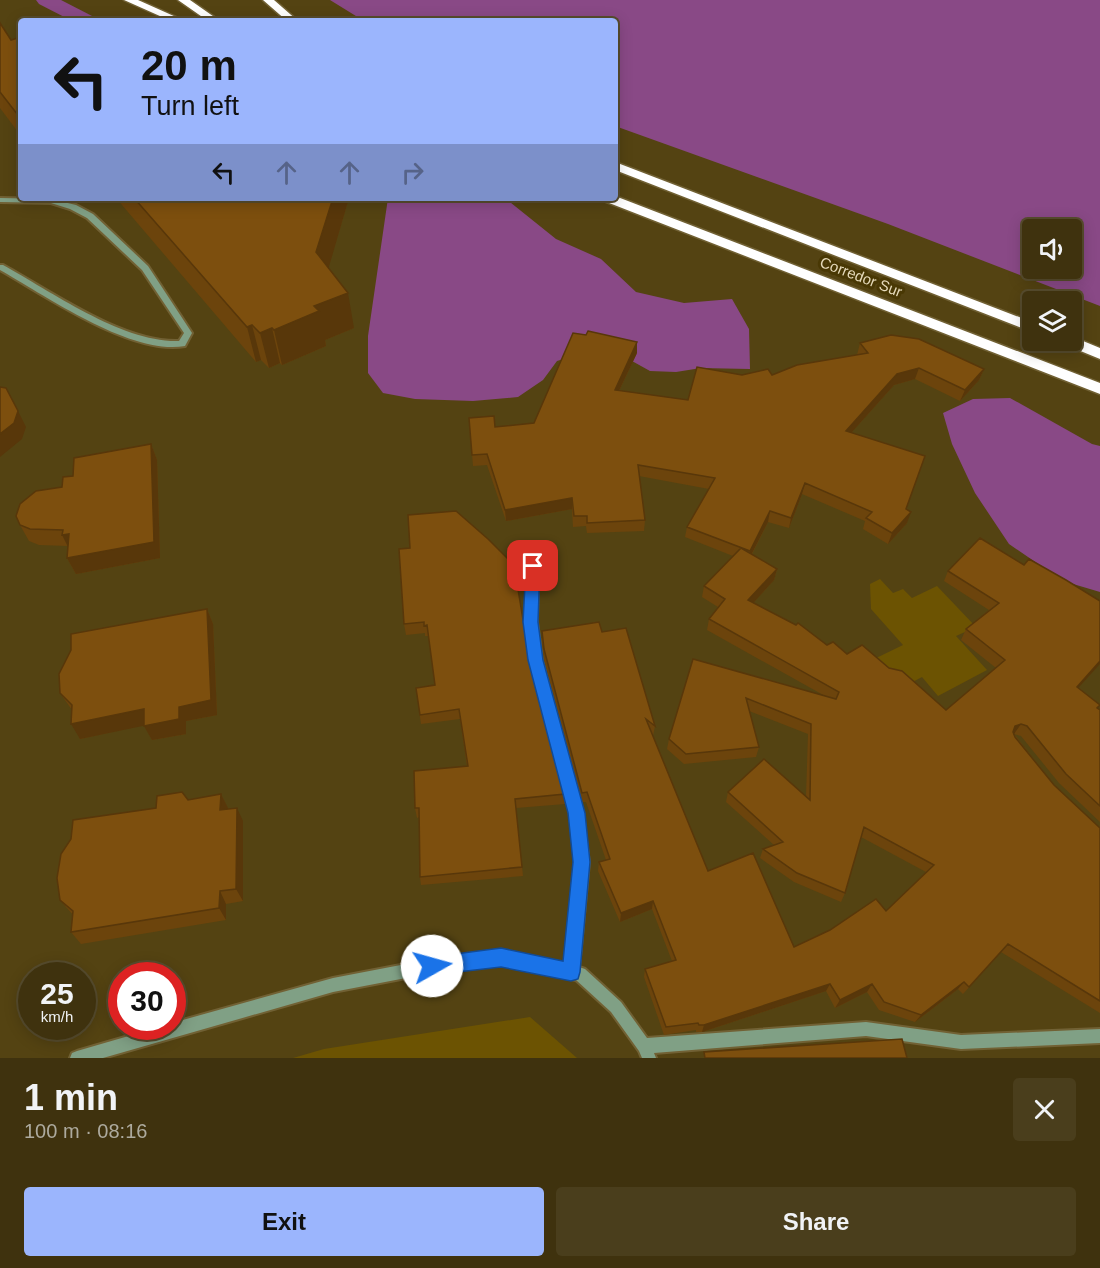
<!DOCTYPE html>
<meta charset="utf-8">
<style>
:root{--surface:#3f320e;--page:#4a3e1c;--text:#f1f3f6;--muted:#adaa9e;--line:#584d2e;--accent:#9bb5fd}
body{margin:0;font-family:Arial,sans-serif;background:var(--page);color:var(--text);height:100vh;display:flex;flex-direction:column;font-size:22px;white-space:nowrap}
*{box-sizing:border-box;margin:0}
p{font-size:20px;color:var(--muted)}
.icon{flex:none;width:33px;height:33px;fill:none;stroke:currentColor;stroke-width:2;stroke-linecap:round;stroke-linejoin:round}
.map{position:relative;height:1058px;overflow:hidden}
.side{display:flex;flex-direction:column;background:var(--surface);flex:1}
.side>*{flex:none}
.top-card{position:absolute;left:18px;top:18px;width:600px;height:183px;border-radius:6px;box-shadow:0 3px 15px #0003,0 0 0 2px var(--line);background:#9bb5fd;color:#111;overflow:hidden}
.tools{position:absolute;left:1022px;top:219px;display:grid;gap:12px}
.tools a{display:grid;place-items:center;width:60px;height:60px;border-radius:6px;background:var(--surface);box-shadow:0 3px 15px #0003,0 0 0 2px var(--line);font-size:30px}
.speed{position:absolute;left:18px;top:962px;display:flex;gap:12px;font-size:30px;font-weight:700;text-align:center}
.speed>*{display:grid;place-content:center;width:78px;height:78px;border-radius:50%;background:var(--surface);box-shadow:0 3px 15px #0003,0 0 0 2px var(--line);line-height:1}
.speed small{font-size:15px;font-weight:400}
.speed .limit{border:9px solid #d22;background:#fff;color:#111}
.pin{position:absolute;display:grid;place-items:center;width:51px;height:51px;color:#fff;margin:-26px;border-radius:12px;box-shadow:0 3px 9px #0006}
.me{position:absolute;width:66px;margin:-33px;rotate:83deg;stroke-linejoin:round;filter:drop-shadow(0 0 4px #0008)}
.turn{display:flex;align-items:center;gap:21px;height:126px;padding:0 24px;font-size:27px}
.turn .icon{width:78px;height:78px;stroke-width:2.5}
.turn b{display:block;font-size:42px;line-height:51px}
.lanes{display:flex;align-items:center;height:57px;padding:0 24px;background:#0003;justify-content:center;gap:30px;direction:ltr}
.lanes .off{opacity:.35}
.round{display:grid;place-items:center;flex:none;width:63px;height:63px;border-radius:6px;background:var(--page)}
.summary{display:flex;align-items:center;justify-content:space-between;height:102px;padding:0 24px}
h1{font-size:36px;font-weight:800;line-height:45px}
.action{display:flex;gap:12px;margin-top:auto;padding:12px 24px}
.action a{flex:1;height:69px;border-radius:6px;background:var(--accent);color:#111;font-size:24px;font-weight:800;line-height:69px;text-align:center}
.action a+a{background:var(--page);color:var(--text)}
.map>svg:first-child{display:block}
</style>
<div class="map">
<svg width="1100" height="1058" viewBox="0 0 1100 1058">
<rect width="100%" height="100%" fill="#544312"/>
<path fill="#6c5302" d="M880 579 893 593 903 589 912 598 937 586 976 627 956 636 987 670 938 696 922 677 907 685 870 661 903 645 871 609 870 584Z
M530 1017 577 1058H293L324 1049Z"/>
<path fill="#894986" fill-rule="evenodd" d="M330 0H1100V306L888 224 615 126V21H364ZM1032 230H1071V268H1032Z
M388 198H505L556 239 601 259 636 292 684 303 732 299 749 329 750 369 701 368 676 372 650 371 605 346 557 361 543 380 518 397 473 401 415 399 383 393 368 373V336Z
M1010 398 1092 444 1100 446V592L1063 581 1009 544 975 493 952 444 943 413 973 399Z"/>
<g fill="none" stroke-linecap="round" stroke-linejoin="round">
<path fill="#894986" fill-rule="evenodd" d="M36 0H61L94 17 97 21H72L39 4Z"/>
<defs>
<path id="minor" d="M0 198 51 199 76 205 93 214 148 266 192 333 185 346C132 356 46 296 0 270V265H3C52 292 123 343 179 341L184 333 142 270 87 218 70 209 51 203 0 202Z
M533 562 537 563 538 566 537 622 542 660 582 813 589 862 579 967 585 969 621 1002 647 1038 866 1022 961 1035 1100 1029V1043L961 1049 866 1036 654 1053 656 1058H642L639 1051 611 1012 576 980 501 964 432 973 333 992 103 1058H70L72 1053 77 1051 163 1026H172V1023L333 978 432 959 501 950 565 964 575 862 570 813 530 660 525 622 528 566 529 563Z"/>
<path id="highway" d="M124 0H138L185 21H171Z
M178 0H190L220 21H208Z
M263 0H274L298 21H287Z
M615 162 1032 322V332L615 170Z
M615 196 1100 383V394L604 201 602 198H615Z
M1071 336 1100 348V359L1061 343 1059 340H1071Z"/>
</defs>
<use href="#minor" stroke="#716134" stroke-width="4"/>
<use href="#highway" stroke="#716134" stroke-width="3"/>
<use href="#minor" fill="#80a085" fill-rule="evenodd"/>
<use href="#highway" fill="#fff" fill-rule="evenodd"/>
</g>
<path fill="#6c440c" d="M0 23 11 40 21 37V136L0 108Z
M116 198H349L328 268 354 328 325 340 326 346 282 365 280 363 269 368 261 360 256 362Z
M860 343 984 369 979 380 960 401 915 379 894 385 851 433 906 509 907 523 888 544 863 529 865 521 802 494 789 528 768 522 752 554 777 569 774 580 753 603 827 645 847 654 889 668 946 710 996 668 961 640 966 629 989 610 944 581 948 571 980 538 1078 688 1100 710V822L1059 783 1021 736 1014 734 1054 785 1100 828V1013L1001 952 963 994 958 989 915 1022 879 1010 867 992 835 1008 826 991 702 1032H696V1030L664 1035 644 977 645 969 672 961 652 909 620 922 598 871 599 862 606 860 586 802H582L544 660 542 642V631L602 632 655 726 653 736 708 871 794 947 886 911 926 872 861 837 845 893 841 902 794 882 760 858 763 849 774 845 726 802 728 792 806 797 808 734 749 711 759 747 756 757 684 764 667 749 669 739 693 659 825 696 707 630 709 619 718 607 702 597 704 586 733 556 685 537 687 527 709 489 639 476 645 520 644 531 587 533 586 526 573 527 572 509 506 521 487 465 473 466 469 418 495 427 534 423 637 353 619 391 688 400 742 375H772L857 355Z
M151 444 157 460 160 558 76 574 67 558 68 546 39 545 29 541 20 525 62 487 73 476Z
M399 549 528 650 565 794V804L516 808 523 876 421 885 420 877 419 817 417 818 415 808 467 766 460 719 421 724 416 688 435 685 429 636H425V633L406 635 404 624Z
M207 609 213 624 217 715 186 721V734L152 740 144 725 80 739 72 710 60 693Z
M221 794 228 809 243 821V901L226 904V920L81 944 71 932 73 915 60 900 156 808 188 800Z"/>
<path fill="#58370a" d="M333 198H349L323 287 316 252Z
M348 293 354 328 325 340 326 346 282 365 274 330 314 306Z
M252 325 261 360 256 362 247 327Z
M272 328 280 363 269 368 260 333Z
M637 342V353L614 401 615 390Z
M919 368 915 379 894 385 843 442 846 431 897 374Z
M984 369 979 380 960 401 965 390Z
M18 411 26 427 22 439 0 457V434Z
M151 444 157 460 160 558 76 574 67 558Z
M805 483 802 494 789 528 791 518Z
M572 498V509L506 521 505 510Z
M770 511 768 522 748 561 750 551Z
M911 512 907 523 888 544 892 533Z
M69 534 70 551 62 535Z
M777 569 774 580 746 611 748 600Z
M207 609 213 624 217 715 186 721V734L152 740 144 726 179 707Z
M1100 661V664L1070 697 1077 687Z
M144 709 152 724 80 739 71 724Z
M1021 724 1014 734 1009 736 1015 726Z
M221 794 228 808 227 823 220 810Z
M237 808 243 821V901L236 889Z
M220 891 226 904V920L219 908Z
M653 901 652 909 620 922 621 913Z
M964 982 958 989 915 1022 921 1015Z
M830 984 826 991 702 1032 704 1025Z
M872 984 867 992 835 1008 840 1000Z"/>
<path fill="#7d4f0e" stroke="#58370a" stroke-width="1.5" d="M0 23 11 40 21 37V119L0 92Z
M134 198H333L316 252 348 293 314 306 319 311 274 330 272 328 260 333 252 325 247 327Z
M588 331 637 342 615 390 688 400 697 367 742 375 768 369 772 375 797 365 868 353 860 343 891 335 919 339 984 369 965 390 919 368 897 374 846 431 925 456 906 509 911 512 892 533 866 518 872 512 805 483 791 518 770 511 750 551 687 527 715 478 638 465 645 520 587 523V516H574L572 498 505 510 487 454 472 455 469 418 494 416 495 427 534 423 573 333 586 335Z
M0 387 6 388 18 411 14 423 0 434Z
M151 444 154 542 67 558 69 534 62 535 63 530 30 529 20 525 16 516 20 504 36 491 62 487 63 477 73 476 74 458Z
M456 511 488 539 514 565 528 650 565 794 515 799 522 867 420 877 419 808H415L414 771 468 766 459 709 420 715 416 688 435 685 427 625 424 626V622L404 624 399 549 410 548 408 515Z
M980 538 1024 565 1029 559 1066 580 1100 601V661L1077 687 1100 705 1097 708 1100 710V806L1066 774 1027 726 1021 724 1015 726 1013 732 1015 737 1054 785 1100 828V1001L1008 944 969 987 964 982 921 1015 884 1002 872 984 840 1000 830 984 704 1025H699L698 1023 666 1027 645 969 676 960 653 901 621 913 599 862 610 859 587 792 582 793 544 649 542 631 599 622 602 632 626 628 655 726 646 719 708 871 753 853 794 947 830 930 876 899 886 911 934 865 864 827 845 893 797 873 763 849 783 842 728 792 764 759 810 800 811 724 746 698 759 747 686 754 669 739 693 659 836 699 839 692 709 619 725 599 704 586 741 548 777 569 748 600 796 625 798 623 827 645 833 642 847 654 862 645 889 668 902 671 946 710 1005 660 966 629 999 603 948 571Z
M207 609 211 700 179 707V719L144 726V709L71 724 72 705 60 693 59 674 71 650V634Z
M182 792 188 800 221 794 220 810 237 808 236 889 220 891 219 908 71 932 73 911 60 900 57 878 61 854 71 839 73 820 156 808 157 796Z
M902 1039 907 1058H705L704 1052Z"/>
<path fill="#1a73e8" stroke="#114b97" stroke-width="1.5" d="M533 560 540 566 538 622 543 660 585 813 590 862 580 972 578 979 571 981 501 967 432 975 425 972 423 966 425 959 432 957 501 948 563 961 573 862 568 813 528 660 523 622 526 566Z"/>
<g text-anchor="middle" stroke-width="6" stroke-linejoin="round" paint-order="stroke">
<g font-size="15" fill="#e6dabb" stroke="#493804">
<text transform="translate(861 277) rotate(21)" y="5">Corredor Sur</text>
</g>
</g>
</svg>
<div class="tools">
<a><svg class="icon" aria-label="sound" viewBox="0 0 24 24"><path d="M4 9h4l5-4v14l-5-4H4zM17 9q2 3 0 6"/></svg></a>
<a><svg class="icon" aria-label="layers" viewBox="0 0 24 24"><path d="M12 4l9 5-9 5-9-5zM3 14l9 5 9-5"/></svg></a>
</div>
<div class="speed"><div>25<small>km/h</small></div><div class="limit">30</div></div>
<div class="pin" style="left:533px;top:566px;background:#d93025"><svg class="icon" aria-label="arrive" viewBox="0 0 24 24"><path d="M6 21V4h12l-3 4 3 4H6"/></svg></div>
<svg class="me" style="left:432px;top:966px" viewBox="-20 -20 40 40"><circle r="19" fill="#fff"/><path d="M0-13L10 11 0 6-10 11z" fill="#1a73e8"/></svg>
<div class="top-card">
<div class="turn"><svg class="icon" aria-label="left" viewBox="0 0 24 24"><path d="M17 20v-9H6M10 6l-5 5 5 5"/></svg><div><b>20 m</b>Turn left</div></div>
<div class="lanes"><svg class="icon" aria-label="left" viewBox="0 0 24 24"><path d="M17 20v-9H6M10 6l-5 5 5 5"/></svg><svg class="icon off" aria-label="ahead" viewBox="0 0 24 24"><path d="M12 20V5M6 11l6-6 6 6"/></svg><svg class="icon off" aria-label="ahead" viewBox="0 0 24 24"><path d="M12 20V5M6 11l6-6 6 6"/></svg><svg class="icon off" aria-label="right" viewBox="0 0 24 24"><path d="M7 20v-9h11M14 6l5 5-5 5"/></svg></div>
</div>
</div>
<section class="side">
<div class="summary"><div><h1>1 min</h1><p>100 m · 08:16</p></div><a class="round"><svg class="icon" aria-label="close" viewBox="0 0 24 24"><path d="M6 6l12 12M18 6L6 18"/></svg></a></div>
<div class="action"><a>Exit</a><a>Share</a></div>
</section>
